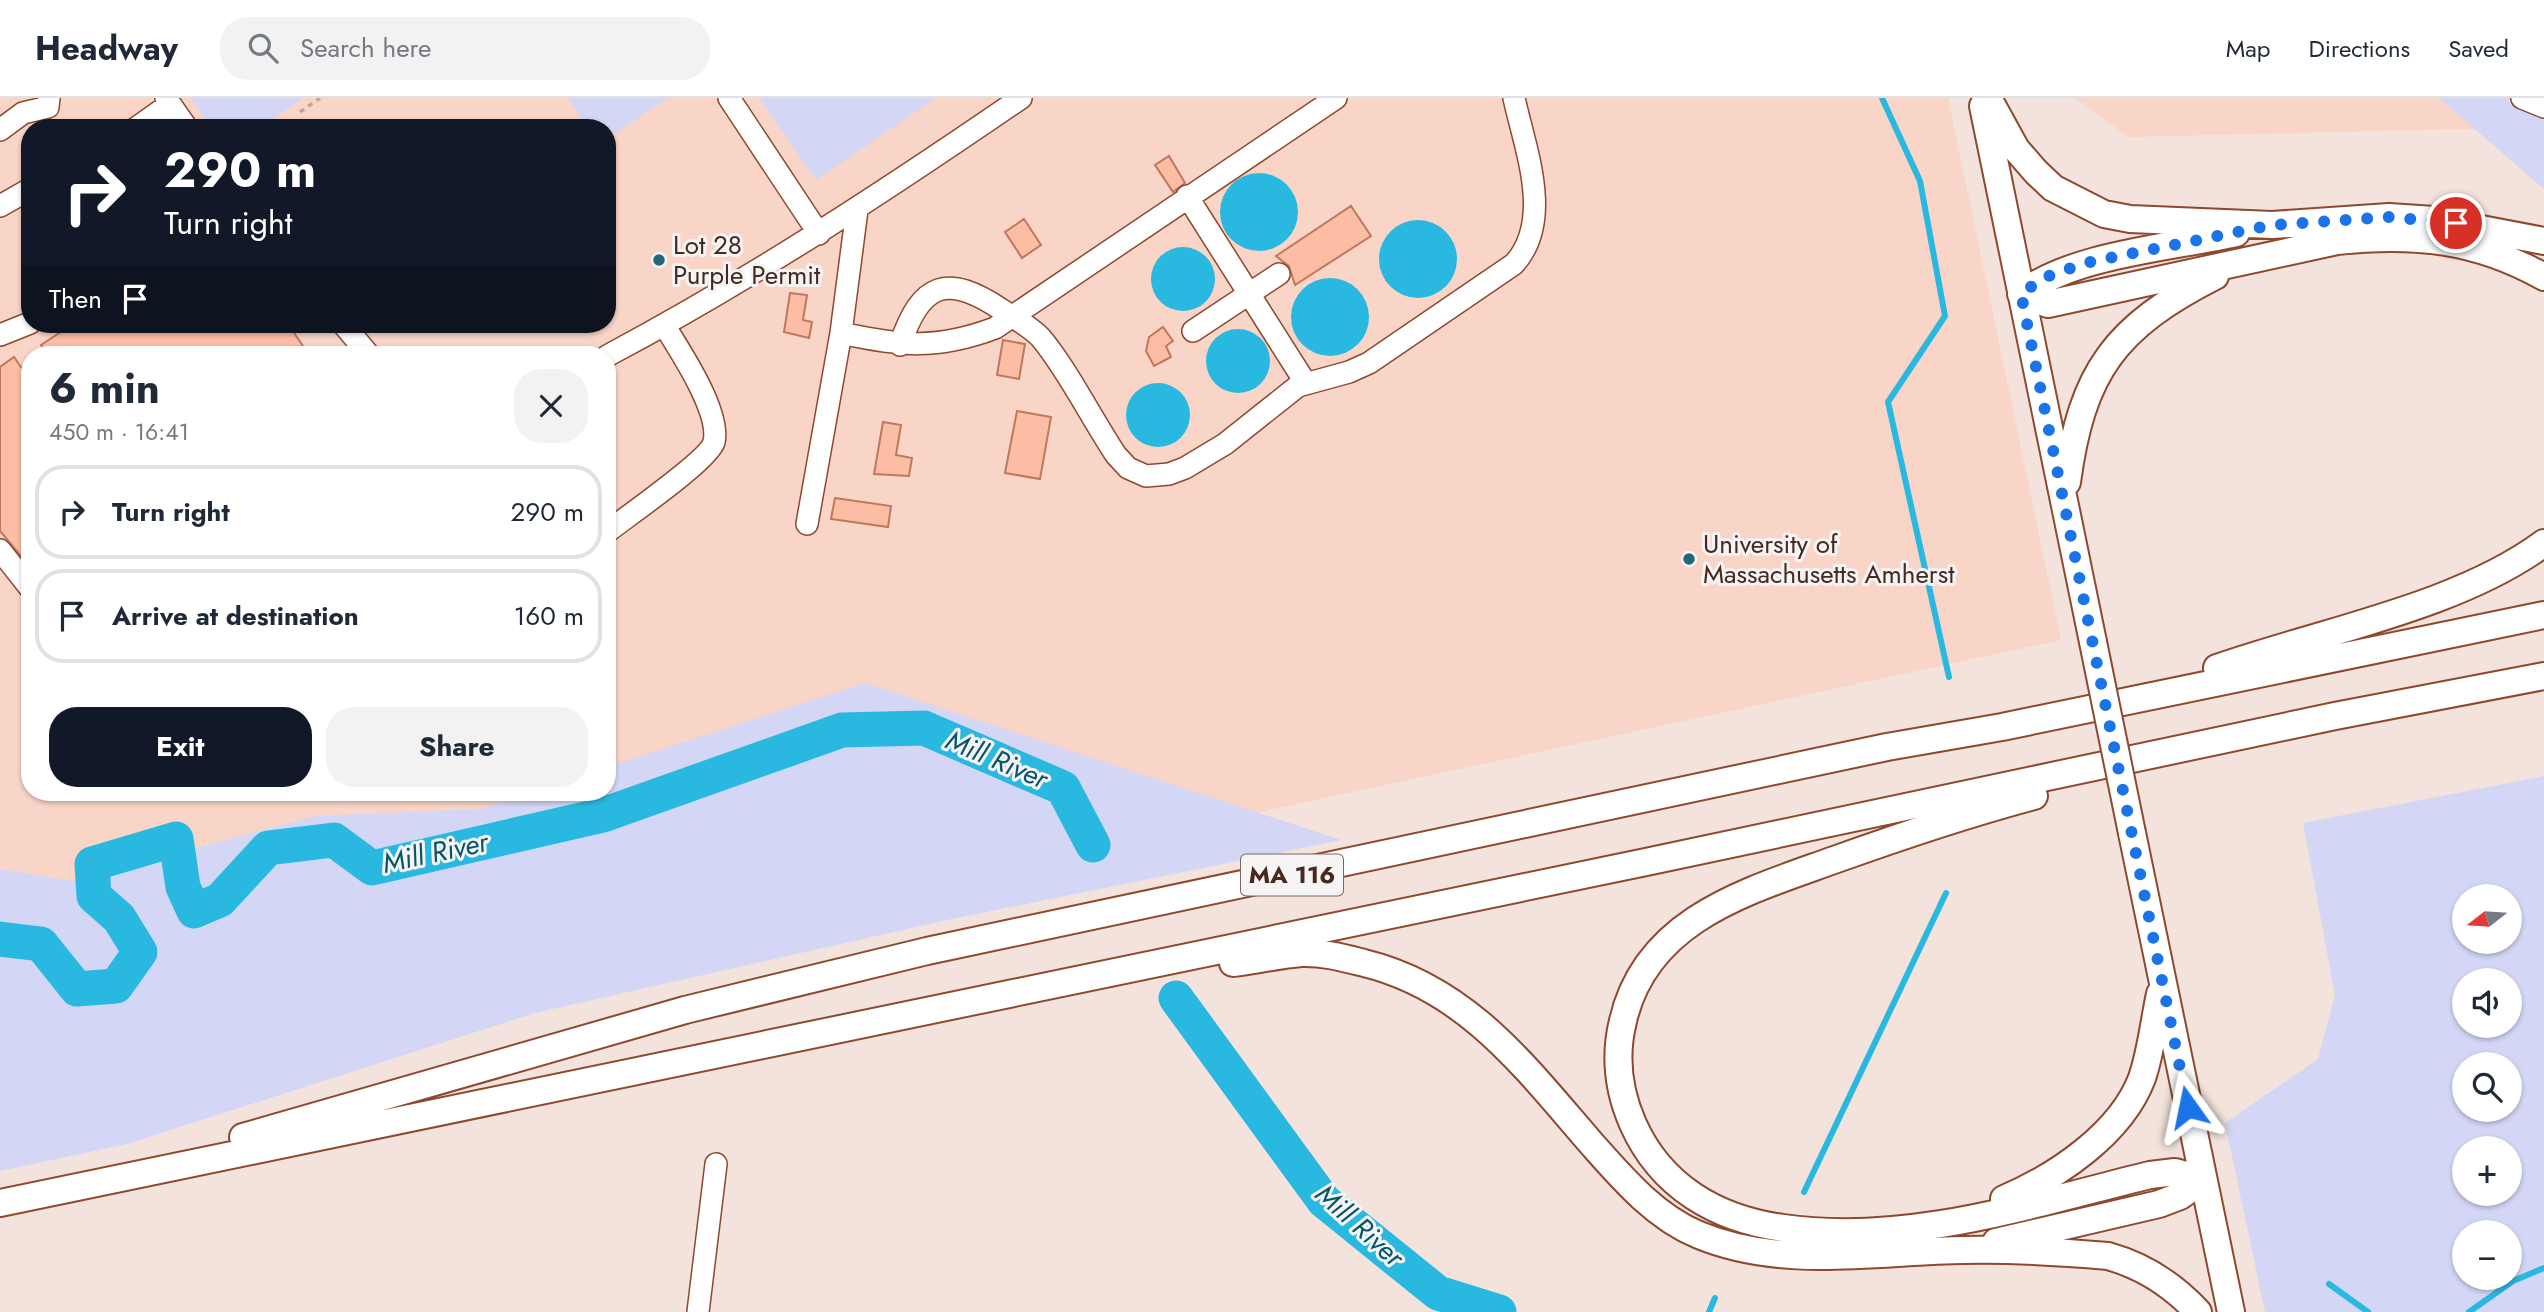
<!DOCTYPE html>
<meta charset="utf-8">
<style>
:root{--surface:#fff;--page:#f2f2f3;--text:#1f2937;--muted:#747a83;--line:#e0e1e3;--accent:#111827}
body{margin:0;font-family:Jost,sans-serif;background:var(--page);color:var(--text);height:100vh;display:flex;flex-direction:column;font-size:26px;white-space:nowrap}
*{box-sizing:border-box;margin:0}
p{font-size:23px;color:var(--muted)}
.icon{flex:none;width:38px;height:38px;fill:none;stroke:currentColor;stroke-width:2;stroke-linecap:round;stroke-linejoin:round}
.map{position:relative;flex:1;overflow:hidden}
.details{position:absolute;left:21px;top:248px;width:595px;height:455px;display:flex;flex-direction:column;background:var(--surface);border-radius:28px;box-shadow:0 2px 5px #0004}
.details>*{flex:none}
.top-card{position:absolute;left:21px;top:21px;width:595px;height:214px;border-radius:28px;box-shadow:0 2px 5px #0004;background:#111827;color:#fff;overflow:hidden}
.needle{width:46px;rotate:253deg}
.buttons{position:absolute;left:2452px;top:786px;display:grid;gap:14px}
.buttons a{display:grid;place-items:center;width:70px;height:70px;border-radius:50%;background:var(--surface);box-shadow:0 2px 5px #0004;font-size:35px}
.pin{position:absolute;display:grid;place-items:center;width:60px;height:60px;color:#fff;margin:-30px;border:4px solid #fff;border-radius:50%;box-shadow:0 2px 7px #0007}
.me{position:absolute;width:77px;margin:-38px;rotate:348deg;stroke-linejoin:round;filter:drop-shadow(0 0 5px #0008)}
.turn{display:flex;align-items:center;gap:24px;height:147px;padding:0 28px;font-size:32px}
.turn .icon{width:91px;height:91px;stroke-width:2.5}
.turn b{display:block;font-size:49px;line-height:60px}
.then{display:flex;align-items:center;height:66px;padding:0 28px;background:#0003;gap:14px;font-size:26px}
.round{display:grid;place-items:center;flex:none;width:74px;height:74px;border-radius:28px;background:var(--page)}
.head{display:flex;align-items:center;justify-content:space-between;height:119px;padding:0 28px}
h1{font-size:42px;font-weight:700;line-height:52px}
.action{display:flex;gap:14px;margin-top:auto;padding:14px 28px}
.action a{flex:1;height:80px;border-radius:28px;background:var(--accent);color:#fff;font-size:28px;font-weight:700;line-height:80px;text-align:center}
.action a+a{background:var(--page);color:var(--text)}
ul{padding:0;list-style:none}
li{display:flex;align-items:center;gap:21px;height:94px;margin:0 14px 10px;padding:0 14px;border:4px solid var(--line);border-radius:28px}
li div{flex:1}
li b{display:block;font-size:26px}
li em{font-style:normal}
header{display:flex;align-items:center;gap:42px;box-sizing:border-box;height:98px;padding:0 35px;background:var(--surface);border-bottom:2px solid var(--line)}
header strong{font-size:33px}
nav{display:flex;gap:38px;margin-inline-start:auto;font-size:24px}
.search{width:490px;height:63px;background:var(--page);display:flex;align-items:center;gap:18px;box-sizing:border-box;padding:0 24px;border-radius:28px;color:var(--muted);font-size:26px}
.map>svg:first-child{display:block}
</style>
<header>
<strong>Headway</strong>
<div class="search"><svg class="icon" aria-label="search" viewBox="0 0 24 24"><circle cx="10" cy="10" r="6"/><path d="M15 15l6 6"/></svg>Search here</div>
<nav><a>Map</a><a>Directions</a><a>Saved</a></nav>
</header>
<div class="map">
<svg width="2544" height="1214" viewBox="0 0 2544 1214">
<rect width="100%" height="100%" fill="#f3e3dc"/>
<path fill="#f9d5c8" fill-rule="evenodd" d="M0 0H1948L2061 542 0 984ZM30 30H607V226H30ZM30 257H607V695H30Z
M2074 0H2544L2505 30 2128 39Z"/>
<path fill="#d4d6f5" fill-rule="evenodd" d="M191 0H303L259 30H211Z
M568 0H668L607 41V30H588Z
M759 0H936L816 82Z
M2439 0H2544V91Z
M865 585 1341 742 947 822 535 915 127 1046 0 1073V771L72 783 315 718 481 711 530 695H607V669Z
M2544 678V1214H2265L2225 1025 2318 961 2335 897 2303 725ZM2510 798V844H2464V798ZM2510 882V928H2464V882ZM2510 966V1012H2464V966ZM2510 1050V1096H2464V1050ZM2510 1134V1180H2464V1134Z"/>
<path fill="#29b8df" d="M1220 114a39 39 0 1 1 78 0a39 39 0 1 1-78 0Z
M1379 161a39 39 0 1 1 78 0a39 39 0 1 1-78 0Z
M1151 181a32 32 0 1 1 64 0a32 32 0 1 1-64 0Z
M1291 219a39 39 0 1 1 78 0a39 39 0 1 1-78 0Z
M1206 263a32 32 0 1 1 64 0a32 32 0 1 1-64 0Z
M1126 317a32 32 0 1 1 64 0a32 32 0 1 1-64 0Z"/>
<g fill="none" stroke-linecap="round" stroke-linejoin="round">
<path stroke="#29b8df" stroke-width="6" d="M1882 0 1920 83 1945 218 1888 304 1949 579
M1804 1094 1946 795
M2329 1186 2368 1214
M1709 1214 1715 1200
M2469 1214 2513 1183 2544 1170"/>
<path stroke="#29b8df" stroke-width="35" d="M0 841 41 846 77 891 116 888 140 854 119 820 94 798 92 766 176 741 183 789 194 813 220 802 268 750 334 742 372 770 603 717 842 632 924 630 1063 690 1093 747
M1176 900 1324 1103 1438 1195 1499 1214"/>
</g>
<path fill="#fcbda5" stroke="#c0775b" stroke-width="2" d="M1169 58 1185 85 1173 94 1155 67Z
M1351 108 1371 138 1295 187 1289 168 1276 158Z
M1024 121 1041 147 1022 160 1005 134Z
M790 195 807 197 803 222 812 224 809 240 784 234Z
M73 226H288L309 257H48L41 247Z
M1163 229 1173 243 1166 248 1171 259 1154 268 1146 253 1149 239Z
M1003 242 1025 246 1019 281 997 277Z
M14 259 30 282V469L0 433V269Z
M1017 313 1051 319 1040 381 1005 375Z
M883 324 901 327 896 357 912 360 909 378 874 376Z
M835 400 891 408 888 429 831 421Z"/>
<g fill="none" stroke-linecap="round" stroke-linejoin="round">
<defs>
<path id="minor" d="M166 0 187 30
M729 0 819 136
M2522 0 2544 9
M136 30 170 6
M0 32 23 15 48 9 49 0
M1187 98 1305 284
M0 108 30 91
M343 226 369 257
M1193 233 1279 176
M841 235C900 248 937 252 995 230L1336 0
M0 237 30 225
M900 247C921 184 947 175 1002 212 1014 220 1031 229 1041 240 1067 271 1092 321 1116 357L1128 370 1146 378 1169 376 1185 370 1225 346 1298 288 1349 274 1369 265 1514 166C1554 122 1525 51 1514 0
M607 258C753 180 884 94 1021 0
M807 426 841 235 857 112
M607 434C626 419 709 362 714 344 721 314 680 253 664 227
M0 452 30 490
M698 1214 716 1066"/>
<path id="major" d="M1988 0 2016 51 2036 74 2053 90 2104 116 2130 121 2272 127 2389 119 2434 122 2544 143
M1983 8 2093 544
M2021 196 2048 206 2337 143C2414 135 2476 141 2544 179
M2021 196C2075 156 2169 150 2236 135
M2067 384C2082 273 2115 229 2215 178
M2217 570C2319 534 2458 509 2544 445
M2034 698C1966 716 1901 738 1834 762 1748 793 1646 821 1623 923 1614 959 1618 992 1633 1026 1661 1089 1717 1121 1783 1130 1907 1148 2031 1106 2150 1077L2175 1074 2203 1082
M2132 735 2231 1214
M1233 865C1256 862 1279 857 1301 855 1322 854 1344 860 1364 865 1467 890 1525 969 1591 1045 1622 1080 1655 1119 1699 1137 1784 1172 1876 1153 1965 1152 2012 1151 2061 1154 2108 1158 2144 1168 2172 1186 2198 1214
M243 1039 685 912 927 853 1887 649 2002 629 2544 517
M2004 1101C2056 1079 2121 1036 2142 980 2151 954 2154 924 2160 896
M0 1105 1646 764 2335 618 2544 578
M1996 1144 2159 1106 2180 1098 2203 1082"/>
</defs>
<use href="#minor" stroke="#8d492e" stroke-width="24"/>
<use href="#major" stroke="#8d492e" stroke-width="30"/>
<path stroke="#bba79e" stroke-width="3.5" stroke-dasharray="5 5" stroke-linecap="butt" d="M300 14 320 0"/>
<use href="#minor" stroke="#fff" stroke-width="21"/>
<use href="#major" stroke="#fff" stroke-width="26"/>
<defs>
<path id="major-bridge" d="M2093 544 2132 735"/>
</defs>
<use href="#major-bridge" stroke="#8d492e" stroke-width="30" stroke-linecap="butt"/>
<use href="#major-bridge" stroke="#fff" stroke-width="26"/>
</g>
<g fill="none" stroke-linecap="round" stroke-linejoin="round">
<path stroke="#1a73e8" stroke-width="12" stroke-dasharray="0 21.6" d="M2188 1009 2021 196 2043 180 2085 165 2272 127 2389 119 2456 125"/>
</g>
<g fill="#26667a" stroke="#f4f4f4" stroke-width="2.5">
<circle cx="659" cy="162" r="7"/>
<circle cx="1689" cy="461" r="7"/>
</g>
<g text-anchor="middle" stroke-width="6" stroke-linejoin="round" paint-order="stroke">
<rect fill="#f4f4f4" stroke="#7b665e" stroke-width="2" x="1241" y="756.5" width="102" height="41" rx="5"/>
<g font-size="24" font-weight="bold" fill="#47291d">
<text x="1292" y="785">MA 116</text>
</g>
<g font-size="26" fill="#47291d" stroke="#f4f4f4" text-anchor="start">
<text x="673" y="156">Lot 28<tspan x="673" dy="30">Purple Permit</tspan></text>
<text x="1703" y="455">University of<tspan x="1703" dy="30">Massachusetts Amherst</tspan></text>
</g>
<g font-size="28" font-style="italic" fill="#065569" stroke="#f4f4f4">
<text transform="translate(997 661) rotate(23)" y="10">Mill River</text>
<text transform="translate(435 754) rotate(-12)" y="10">Mill River</text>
<text transform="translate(1360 1127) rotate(42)" y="10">Mill River</text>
</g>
</g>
</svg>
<div class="buttons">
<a><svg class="needle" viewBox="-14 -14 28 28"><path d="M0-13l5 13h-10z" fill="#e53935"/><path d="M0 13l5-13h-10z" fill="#747a83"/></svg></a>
<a><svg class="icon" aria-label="sound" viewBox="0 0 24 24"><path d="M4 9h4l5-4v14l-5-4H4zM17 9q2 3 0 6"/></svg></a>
<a><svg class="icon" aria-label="search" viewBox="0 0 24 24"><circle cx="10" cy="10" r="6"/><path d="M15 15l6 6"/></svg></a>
<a>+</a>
<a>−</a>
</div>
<div class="pin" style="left:2456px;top:125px;background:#d93025"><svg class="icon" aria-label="arrive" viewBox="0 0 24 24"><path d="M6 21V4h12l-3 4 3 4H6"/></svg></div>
<svg class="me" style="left:2188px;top:1009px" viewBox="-20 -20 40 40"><path d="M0-17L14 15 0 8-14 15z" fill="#1a73e8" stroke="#fff" stroke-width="4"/></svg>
<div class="top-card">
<div class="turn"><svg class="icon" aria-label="right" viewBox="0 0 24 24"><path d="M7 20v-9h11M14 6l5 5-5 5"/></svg><div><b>290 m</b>Turn right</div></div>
<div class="then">Then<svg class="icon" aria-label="arrive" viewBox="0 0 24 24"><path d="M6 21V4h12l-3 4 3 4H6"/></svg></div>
</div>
<section class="details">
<div class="head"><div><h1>6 min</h1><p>450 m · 16:41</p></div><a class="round"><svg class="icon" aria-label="close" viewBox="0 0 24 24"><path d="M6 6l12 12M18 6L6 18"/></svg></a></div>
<ul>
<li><svg class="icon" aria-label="right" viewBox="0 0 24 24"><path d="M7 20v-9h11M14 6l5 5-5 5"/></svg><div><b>Turn right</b></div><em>290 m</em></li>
<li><svg class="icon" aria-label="arrive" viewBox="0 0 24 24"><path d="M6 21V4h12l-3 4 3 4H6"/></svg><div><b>Arrive at destination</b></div><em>160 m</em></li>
</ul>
<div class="action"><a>Exit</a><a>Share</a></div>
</section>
</div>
